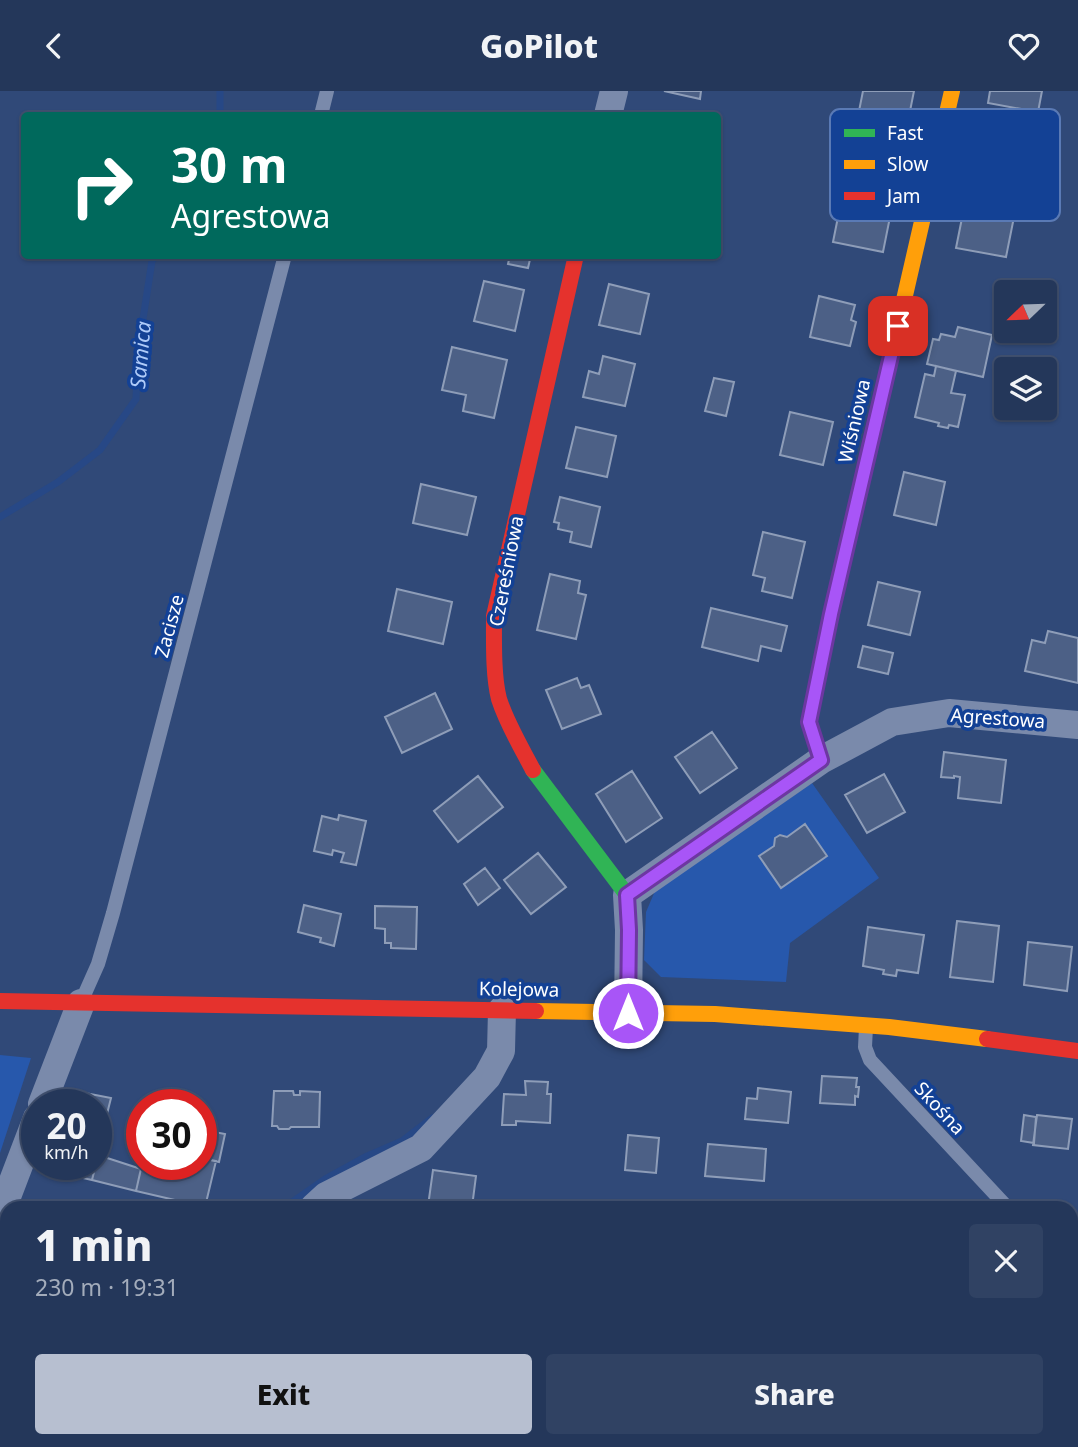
<!DOCTYPE html>
<meta charset="utf-8">
<style>
:root{--surface:#24375a;--page:#304263;--text:#f1f3f6;--muted:#a3acbb;--line:#415170;--accent:#b7bfd0}
body{margin:0;font-family:"Noto Sans",sans-serif;background:var(--page);color:var(--text);height:100vh;display:flex;flex-direction:column;font-size:26px;white-space:nowrap}
*{box-sizing:border-box;margin:0}
p{font-size:23px;color:var(--muted)}
.icon{flex:none;width:38px;height:38px;fill:none;stroke:currentColor;stroke-width:2;stroke-linecap:round;stroke-linejoin:round}
.map{position:relative;flex:1;overflow:hidden}
.panel{position:absolute;left:0px;top:1110px;width:1078px;height:247px;display:flex;flex-direction:column;background:var(--surface);border-radius:21px 21px 0 0;box-shadow:0 2px 5px #0004,0 0 0 2px var(--line)}
.panel>*{flex:none}
.guide{position:absolute;left:21px;top:21px;width:700px;height:147px;border-radius:7px;box-shadow:0 2px 5px #0004,0 0 0 2px var(--line);background:#00695c;color:#fff;overflow:hidden}
.needle{width:46px;rotate:247deg}
.fabs{position:absolute;left:994px;top:189px;display:grid;gap:14px}
.fabs a{display:grid;place-items:center;width:63px;height:63px;border-radius:7px;background:var(--surface);box-shadow:0 2px 5px #0004,0 0 0 2px var(--line);font-size:35px}
.speed{position:absolute;left:21px;top:998px;display:flex;gap:14px;font-size:35px;font-weight:700;text-align:center}
.speed>*{display:grid;place-content:center;width:91px;height:91px;border-radius:50%;background:var(--surface);box-shadow:0 2px 5px #0004,0 0 0 2px var(--line);line-height:1}
.speed small{font-size:18px;font-weight:400}
.speed .limit{border:10px solid #d22;background:#fff;color:#111}
.pin{position:absolute;display:grid;place-items:center;width:60px;height:60px;color:#fff;margin:-30px;border-radius:14px;box-shadow:0 4px 10px #0006}
.me{position:absolute;width:77px;margin:-38px;rotate:0deg;stroke-linejoin:round;filter:drop-shadow(0 0 5px #0008)}
.turn{display:flex;align-items:center;gap:24px;height:147px;padding:0 35px;font-size:32px}
.turn .icon{width:91px;height:91px;stroke-width:2.5}
.turn b{display:block;font-size:49px;line-height:60px}
.round{display:grid;place-items:center;flex:none;width:74px;height:74px;border-radius:7px;background:var(--page)}
.headline{display:flex;align-items:center;justify-content:space-between;height:119px;padding:0 35px}
h1{font-size:42px;font-weight:800;line-height:52px}
.action{display:flex;gap:14px;margin-top:auto;padding:14px 35px}
.action a{flex:1;height:80px;border-radius:7px;background:var(--accent);color:#111;font-size:28px;font-weight:800;line-height:80px;text-align:center}
.action a+a{background:var(--page);color:var(--text)}
header{display:flex;justify-content:space-between;align-items:center;height:91px;padding:0 35px;background:var(--surface);font-size:32px;font-weight:800}
.map>svg:first-child{display:block}
</style>
<header><svg class="icon" aria-label="back" viewBox="0 0 24 24"><path d="M15 5l-7 7 7 7"/></svg>GoPilot<svg class="icon" aria-label="heart" viewBox="0 0 24 24"><path d="M12 20l-8-8c-3-5 5-10 8-4 3-6 11-1 8 4z"/></svg></header>
<div class="map">
<svg width="1078" height="1356" viewBox="0 0 1078 1356">
<rect width="100%" height="100%" fill="#304978"/>
<path fill="#2758ac" d="M812 692 879 787 790 852 786 891 661 886 644 869 646 821 655 800Z
M0 964 31 967 0 1062Z"/>
<g fill="none" stroke-linecap="round" stroke-linejoin="round">
<path stroke="#274886" stroke-width="7" d="M220 0V24
M0 426 58 391 100 359 136 308 138 260 152 170 157 164
M285 1116 325 1088 365 1066 402 1050 432 1027
M148 1356 150 1349"/>
</g>
<path fill="#4c6086" stroke="#8e9db8" stroke-width="2" d="M664 0H701L700 8Z
M863 0H914L906 40 857 30Z
M990 0H1042L1038 21 988 12Z
M842 106 892 116 883 161 833 151Z
M965 112 1015 121 1006 166 956 157Z
M510 164H531L528 177 508 173Z
M484 190 524 199 515 240 474 230Z
M609 193 649 203 640 243 599 234Z
M819 205 855 214 851 229 856 231 850 255 810 246Z
M958 236 992 244 983 286 927 273 933 248 939 249 941 243 955 246Z
M452 256 507 269 494 327 463 320 466 304 442 299Z
M603 265 635 273 625 315 583 306 589 280 599 283Z
M936 275 956 280 951 302 965 304 958 336 949 334 948 337 938 335 939 332 915 326 925 283 934 285Z
M714 287 734 291 726 325 705 320Z
M790 321 833 331 823 374 780 364Z
M576 336 616 345 607 386 566 377Z
M904 381 945 391 936 434 894 424Z
M421 393 476 406 467 444 413 432Z
M560 406 600 416 591 456 570 451 572 441 558 438 559 432 554 431Z
M763 441 805 451 792 507 762 500 765 487 753 484Z
M550 483 580 490 578 502 586 504 576 548 537 539Z
M878 491 920 501 910 544 868 534Z
M397 498 452 511 443 553 388 540Z
M711 517 787 535 781 560 761 555 758 570 702 556Z
M1048 540 1078 547V592L1025 580 1032 549 1045 552Z
M863 555 893 562 888 583 858 576Z
M577 587 581 597 589 594 601 623 562 638 546 599Z
M435 602 452 638 402 662 385 626Z
M712 641 737 677 700 702 675 666Z
M944 661 1006 669 1001 712 958 707 960 686 954 685V687L941 686Z
M632 680 662 727 626 751 596 703Z
M884 683 905 721 867 742 845 704Z
M478 685 503 716 458 751 434 720Z
M339 724 366 730 356 774 341 771 344 762 333 759 332 764 314 760 322 725 338 729Z
M805 733 827 765 781 797 759 765 774 755 775 747 780 744 787 746Z
M538 762 566 796 531 823 504 789Z
M485 777 500 797 478 814 464 793Z
M304 814 341 823 334 855 320 851 321 847 298 841Z
M375 815 417 816 416 858 391 857V852H385V838L375 837Z
M957 830 999 835 993 891 950 886Z
M868 836 924 844 918 882 897 879 896 885 883 883 884 879 863 875Z
M1028 851 1072 856 1067 900 1024 894Z
M822 985 857 987 856 996H859L858 1006 855 1005V1014L820 1012Z
M525 990 548 991 547 1003H551L550 1032 516 1030V1034H502L504 1003 526 1004Z
M758 997 791 1001 788 1032 745 1028 747 1007 757 1008Z
M274 1000H293L294 1004H300V1000L320 1001 319 1036H291L289 1038H279L277 1035H272Z
M80 1001 111 1007 106 1027 96 1024V1013H77Z
M96 1024 106 1027 96 1070Z
M1024 1024 1036 1026 1034 1052 1021 1050Z
M1037 1024 1072 1028 1068 1058 1033 1054Z
M204 1039 225 1043 219 1071 201 1067V1051Z
M628 1044 659 1047 656 1082 625 1079Z
M708 1053 766 1058 764 1090 705 1085Z
M98 1064 141 1078 136 1100 92 1089Z
M201 1067 216 1070 205 1116 136 1100 142 1073H201Z
M63 1073H96L92 1089 61 1082Z
M433 1079 476 1085 472 1116 428 1115Z
M862 1349H911L907 1356H861Z"/>
<g fill="none" stroke-linecap="round" stroke-linejoin="round">
<path stroke="#7a8aab" stroke-width="14" d="M321 24 327 0
M82 909 98 873 113 822 285 164
M866 936 865 956 870 969 1007 1116
M1071 1188 1078 1197"/>
<path stroke="#7a8aab" stroke-width="28" d="M608 24 614 0
M628 922 629 839 627 804 821 669 892 631 949 622 1078 634
M42 1013 81 912
M314 1116 326 1105 421 1057 487 986 501 960 502 919
M0 1124 37 1027
M228 1349 273 1356"/>
<path stroke="#30b455" stroke-width="16" d="M533 679 627 804"/>
<path stroke="#ff9f0a" stroke-width="16" d="M892 261 952 0
M536 920 715 923 889 936 987 948"/>
<path stroke="#e5322d" stroke-width="16" d="M821 669 809 631 831 523 892 261
M533 679C521 656 507 633 499 608 493 585 494 549 494 525L576 164
M0 910 536 920
M987 948 1078 960"/>
</g>
<g fill="none" stroke-linecap="round" stroke-linejoin="round">
<defs>
<path id="route" d="M628 922 629 839 627 804 821 669 809 631 831 523 898 235"/>
</defs>
<use href="#route" stroke="#6d37a1" stroke-width="18"/>
<use href="#route" stroke="#a855f7" stroke-width="12"/>
</g>
<g text-anchor="middle" stroke-width="7" stroke-linejoin="round" paint-order="stroke">
<g font-size="19" fill="#fff" stroke="#134195">
<text transform="translate(854 330) rotate(-77)" y="7">Wiśniowa</text>
<text transform="translate(506 480) rotate(-79)" y="7">Czereśniowa</text>
<text transform="translate(169 535) rotate(-75)" y="7">Zacisze</text>
<text transform="translate(998 627) rotate(4)" y="7">Agrestowa</text>
<text transform="translate(519 898) rotate(1)" y="7">Kolejowa</text>
<text transform="translate(940 1017) rotate(47)" y="7">Skośna</text>
</g>
<g font-size="21" font-style="italic" fill="#afcbf9" stroke="#134195">
<text transform="translate(141 264) rotate(-85)" y="7">Samica</text>
</g>
</g>
<rect x="830" y="18" width="230" height="112" rx="10" fill="#134195" stroke="#5a7ab5" stroke-width="2"/>
<rect x="844" y="38" width="31" height="8" fill="#30b455"/>
<rect x="844" y="69" width="31" height="9" fill="#ff9f0a"/>
<rect x="844" y="101" width="31" height="8" fill="#e5322d"/>
<g font-size="19" fill="#fff">
<text x="887" y="49">Fast</text>
<text x="887" y="80">Slow</text>
<text x="887" y="112">Jam</text>
</g>
</svg>
<div class="fabs">
<a><svg class="needle" viewBox="-14 -14 28 28"><path d="M0-13l5 13h-10z" fill="#e53935"/><path d="M0 13l5-13h-10z" fill="#a3acbb"/></svg></a>
<a><svg class="icon" aria-label="layers" viewBox="0 0 24 24"><path d="M12 4l9 5-9 5-9-5zM3 14l9 5 9-5"/></svg></a>
</div>
<div class="speed"><div>20<small>km/h</small></div><div class="limit">30</div></div>
<div class="pin" style="left:898px;top:235px;background:#d93025"><svg class="icon" aria-label="arrive" viewBox="0 0 24 24"><path d="M6 21V4h12l-3 4 3 4H6"/></svg></div>
<svg class="me" style="left:628px;top:922px" viewBox="-20 -20 40 40"><circle r="17" fill="#a855f7" stroke="#fff" stroke-width="3"/><path d="M0-11L8 9 0 5-8 9z" fill="#fff"/></svg>
<div class="guide">
<div class="turn"><svg class="icon" aria-label="right" viewBox="0 0 24 24"><path d="M7 20v-9h11M14 6l5 5-5 5"/></svg><div><b>30 m</b>Agrestowa</div></div>
</div>
<section class="panel">
<div class="headline"><div><h1>1 min</h1><p>230 m · 19:31</p></div><a class="round"><svg class="icon" aria-label="close" viewBox="0 0 24 24"><path d="M6 6l12 12M18 6L6 18"/></svg></a></div>
<div class="action"><a>Exit</a><a>Share</a></div>
</section>
</div>
